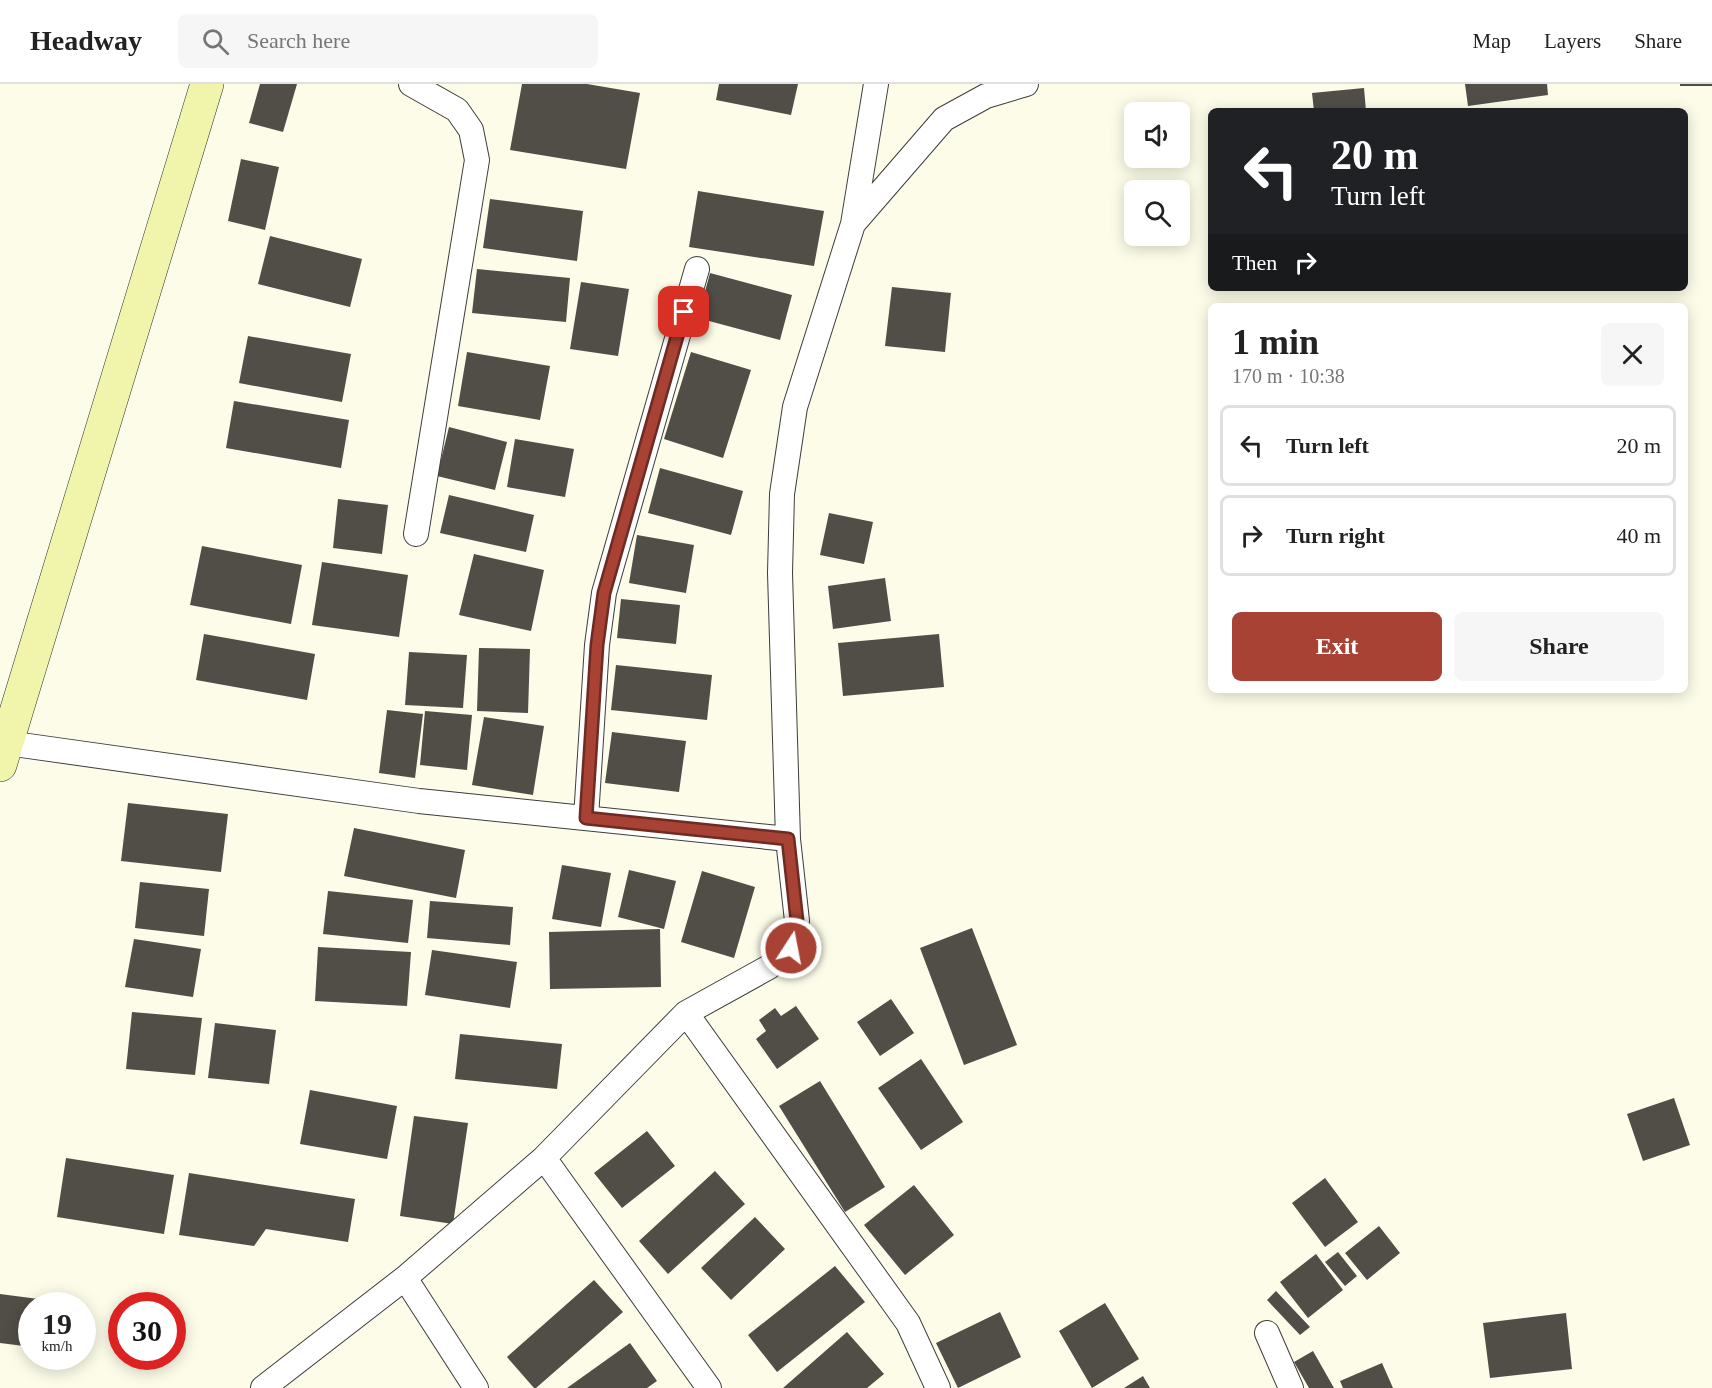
<!DOCTYPE html>
<meta charset="utf-8">
<style>
:root{--surface:#fff;--page:#f6f6f6;--text:#222;--muted:#767676;--line:#e0e0e0;--accent:#a74234}
body{margin:0;font-family:Georgia,serif;background:var(--page);color:var(--text);height:100vh;display:flex;flex-direction:column;font-size:22px;white-space:nowrap}
*{box-sizing:border-box;margin:0}
p{font-size:20px;color:var(--muted)}
.icon{flex:none;width:33px;height:33px;fill:none;stroke:currentColor;stroke-width:2;stroke-linecap:round;stroke-linejoin:round}
.map{position:relative;flex:1;overflow:hidden}
.panel{position:absolute;left:1208px;top:219px;width:480px;height:390px;display:flex;flex-direction:column;background:var(--surface);border-radius:9px;box-shadow:0 3px 15px #0003}
.panel>*{flex:none}
.top-card{position:absolute;left:1208px;top:24px;width:480px;height:183px;border-radius:9px;box-shadow:0 3px 15px #0003;background:#202124;color:#fff;overflow:hidden}
.tools{position:absolute;left:1124px;top:18px;display:grid;gap:12px}
.tools a{display:grid;place-items:center;width:66px;height:66px;border-radius:9px;background:var(--surface);box-shadow:0 3px 15px #0003;font-size:30px}
.speed{position:absolute;left:18px;top:1208px;display:flex;gap:12px;font-size:30px;font-weight:700;text-align:center}
.speed>*{display:grid;place-content:center;width:78px;height:78px;border-radius:50%;background:var(--surface);box-shadow:0 3px 15px #0003;line-height:1}
.speed small{font-size:15px;font-weight:400}
.speed .limit{border:9px solid #d22;background:#fff;color:#111}
.pin{position:absolute;display:grid;place-items:center;width:51px;height:51px;color:#fff;margin:-26px;border-radius:12px;box-shadow:0 3px 9px #0006}
.me{position:absolute;width:66px;margin:-33px;rotate:11deg;stroke-linejoin:round;filter:drop-shadow(0 0 4px #0008)}
.turn{display:flex;align-items:center;gap:21px;height:126px;padding:0 24px;font-size:27px}
.turn .icon{width:78px;height:78px;stroke-width:2.5}
.turn b{display:block;font-size:42px;line-height:51px}
.then{display:flex;align-items:center;height:57px;padding:0 24px;background:#0003;gap:12px;font-size:22px}
.round{display:grid;place-items:center;flex:none;width:63px;height:63px;border-radius:9px;background:var(--page)}
.overview{display:flex;align-items:center;justify-content:space-between;height:102px;padding:0 24px}
h1{font-size:36px;font-weight:700;line-height:45px}
.button{display:flex;gap:12px;margin-top:auto;padding:12px 24px}
.button a{flex:1;height:69px;border-radius:9px;background:var(--accent);color:#fff;font-size:24px;font-weight:700;line-height:69px;text-align:center}
.button a+a{background:var(--page);color:var(--text)}
ul{padding:0;list-style:none}
li{display:flex;align-items:center;gap:18px;height:81px;margin:0 12px 9px;padding:0 12px;border:3px solid var(--line);border-radius:9px}
li div{flex:1}
li b{display:block;font-size:22px}
li em{font-style:normal}
header{display:flex;align-items:center;gap:36px;box-sizing:border-box;height:84px;padding:0 30px;background:var(--surface);border-bottom:2px solid var(--line)}
header strong{font-size:28px}
nav{display:flex;gap:33px;margin-inline-start:auto;font-size:21px}
.search{width:420px;height:54px;background:var(--page);display:flex;align-items:center;gap:15px;box-sizing:border-box;padding:0 21px;border-radius:9px;color:var(--muted);font-size:22px}
.map>svg:first-child{display:block}
</style>
<header>
<strong>Headway</strong>
<div class="search"><svg class="icon" aria-label="search" viewBox="0 0 24 24"><circle cx="10" cy="10" r="6"/><path d="M15 15l6 6"/></svg>Search here</div>
<nav><a>Map</a><a>Layers</a><a>Share</a></nav>
</header>
<div class="map">
<svg width="1712" height="1304" viewBox="0 0 1712 1304">
<rect width="100%" height="100%" fill="#fcfce9"/>
<path fill="#514d47" d="M260 0H297L283 48 249 39Z
M522 0H587L640 9 626 85 510 66Z
M719 0H798L791 31 716 16Z
M1465 0H1547L1548 11 1468 22Z
M1680 0H1712V2H1680Z
M1364 4 1366 27H1314L1312 9Z
M241 75 279 83 265 146 228 137Z
M698 107 824 127 814 182 689 163Z
M490 115 583 127 577 177 483 164Z
M270 152 362 175 350 223 258 200Z
M477 185 570 194 566 238 472 229Z
M710 189 792 211 780 256 698 234Z
M581 198 629 205 618 272 570 265Z
M892 203 951 209 945 268 885 262Z
M248 252 351 270 342 318 239 299Z
M467 268 550 282 540 336 458 322Z
M691 268 751 286 723 374 664 355Z
M234 317 349 336 341 384 226 364Z
M449 343 507 358 495 406 437 392Z
M515 355 574 365 565 413 507 403Z
M660 384 743 407 731 451 648 429Z
M449 411 534 431 526 468 440 449Z
M338 415 388 421 382 470 333 464Z
M829 429 873 438 864 480 820 471Z
M637 451 694 461 686 509 629 499Z
M202 462 302 481 291 540 190 521Z
M474 470 544 486 531 547 459 531Z
M322 478 408 491 399 553 312 541Z
M885 494 891 537 833 545 828 502Z
M621 515 680 521 676 560 617 554Z
M204 550 315 570 307 616 196 596Z
M939 550 944 603 843 612 838 559Z
M479 564 530 565 528 629 477 627Z
M409 568 467 571 463 624 405 621Z
M616 581 712 591 707 636 611 626Z
M387 626 423 630 415 694 379 689Z
M425 627 472 631 467 686 420 681Z
M484 633 544 642 533 711 472 701Z
M612 648 686 657 679 708 605 699Z
M128 719 228 730 221 788 121 777Z
M354 744 465 766 456 814 344 792Z
M562 781 611 789 601 843 552 835Z
M629 786 676 797 664 845 618 833Z
M702 787 755 803 734 874 681 858Z
M140 798 209 805 204 852 135 844Z
M328 807 413 816 408 859 323 850Z
M430 817 513 823 510 861 427 854Z
M972 844 1017 961 964 981 920 864Z
M660 845 661 903 550 905 549 848Z
M134 855 201 865 193 913 125 903Z
M318 863 411 868 407 922 315 917Z
M432 866 517 878 510 924 425 911Z
M891 915 914 949 880 972 857 938Z
M796 922 819 955 777 985 756 955 766 947 759 936 775 924 781 932Z
M132 928 202 934 195 991 126 985Z
M215 939 276 946 269 1000 208 994Z
M460 950 562 960 557 1005 455 995Z
M921 975 963 1038 921 1066 878 1004Z
M820 997 885 1103 845 1128 779 1022Z
M310 1006 397 1022 387 1075 300 1060Z
M1674 1014 1690 1061 1643 1077 1627 1030Z
M414 1032 468 1039 453 1140 400 1132Z
M647 1047 675 1082 622 1124 594 1089Z
M66 1074 174 1091 164 1150 57 1133Z
M715 1087 745 1120 668 1190 639 1157Z
M189 1089 355 1115 348 1158 266 1145 254 1162 179 1151Z
M1325 1094 1358 1138 1325 1163 1292 1119Z
M914 1101 954 1151 905 1191 864 1141Z
M755 1133 785 1165 731 1216 701 1184Z
M1379 1142 1400 1169 1367 1196 1345 1169Z
M1338 1168 1357 1192 1345 1202 1325 1178Z
M1316 1170 1343 1206 1308 1234 1280 1198Z
M835 1182 865 1218 777 1288 748 1251Z
M594 1196 623 1228 536 1304H534L507 1273Z
M1276 1207 1310 1243 1300 1251 1267 1216Z
M0 1210 46 1216 45 1221H32V1263L0 1259Z
M1105 1219 1139 1275 1092 1304 1059 1247Z
M1000 1228 1021 1273 958 1304 936 1259Z
M1566 1229 1572 1285 1490 1294 1483 1239Z
M847 1248 884 1290 867 1304H783Z
M630 1259 657 1297 647 1304H567Z
M1313 1267 1334 1304H1309L1294 1278Z
M1382 1279 1393 1304H1343L1340 1297Z
M1143 1292 1150 1304H1124Z"/>
<g fill="none" stroke-linecap="round" stroke-linejoin="round">
<defs>
<path id="street" d="M411 0 457 26 471 46 477 76 416 450
M853 140 944 35 986 12 1026 0
M7 659 419 717 788 755
M586 734 597 561 604 509 697 185
M686 929 908 1239 938 1304
M544 1074 709 1304
M405 1194 476 1304
M1267 1249 1291 1304
M263 1304 405 1194 544 1074 686 929 769 883 791 865 797 837 788 755 780 489 782 410 795 323 853 140 876 0"/>
<path id="secondary" d="M0 681 207 0"/>
</defs>
<use href="#street" stroke="#3d3d3d" stroke-width="26"/>
<use href="#secondary" stroke="#2c2c2c" stroke-width="34"/>
<use href="#street" stroke="#fff" stroke-width="24"/>
<use href="#secondary" stroke="#f0f5ab" stroke-width="33"/>
</g>
<g fill="none" stroke-linecap="round" stroke-linejoin="round">
<defs>
<path id="route" d="M684 228 604 509 597 561 586 734 788 755 797 837 791 864"/>
</defs>
<use href="#route" stroke="#6d2b22" stroke-width="15"/>
<use href="#route" stroke="#a74234" stroke-width="10"/>
</g>
</svg>
<div class="tools">
<a><svg class="icon" aria-label="sound" viewBox="0 0 24 24"><path d="M4 9h4l5-4v14l-5-4H4zM17 9q2 3 0 6"/></svg></a>
<a><svg class="icon" aria-label="search" viewBox="0 0 24 24"><circle cx="10" cy="10" r="6"/><path d="M15 15l6 6"/></svg></a>
</div>
<div class="speed"><div>19<small>km/h</small></div><div class="limit">30</div></div>
<div class="pin" style="left:684px;top:228px;background:#d93025"><svg class="icon" aria-label="arrive" viewBox="0 0 24 24"><path d="M6 21V4h12l-3 4 3 4H6"/></svg></div>
<svg class="me" style="left:791px;top:864px" viewBox="-20 -20 40 40"><circle r="17" fill="#a74234" stroke="#fff" stroke-width="3"/><path d="M0-11L8 9 0 5-8 9z" fill="#fff"/></svg>
<div class="top-card">
<div class="turn"><svg class="icon" aria-label="left" viewBox="0 0 24 24"><path d="M17 20v-9H6M10 6l-5 5 5 5"/></svg><div><b>20 m</b>Turn left</div></div>
<div class="then">Then<svg class="icon" aria-label="right" viewBox="0 0 24 24"><path d="M7 20v-9h11M14 6l5 5-5 5"/></svg></div>
</div>
<section class="panel">
<div class="overview"><div><h1>1 min</h1><p>170 m · 10:38</p></div><a class="round"><svg class="icon" aria-label="close" viewBox="0 0 24 24"><path d="M6 6l12 12M18 6L6 18"/></svg></a></div>
<ul>
<li><svg class="icon" aria-label="left" viewBox="0 0 24 24"><path d="M17 20v-9H6M10 6l-5 5 5 5"/></svg><div><b>Turn left</b></div><em>20 m</em></li>
<li><svg class="icon" aria-label="right" viewBox="0 0 24 24"><path d="M7 20v-9h11M14 6l5 5-5 5"/></svg><div><b>Turn right</b></div><em>40 m</em></li>
</ul>
<div class="button"><a>Exit</a><a>Share</a></div>
</section>
</div>
